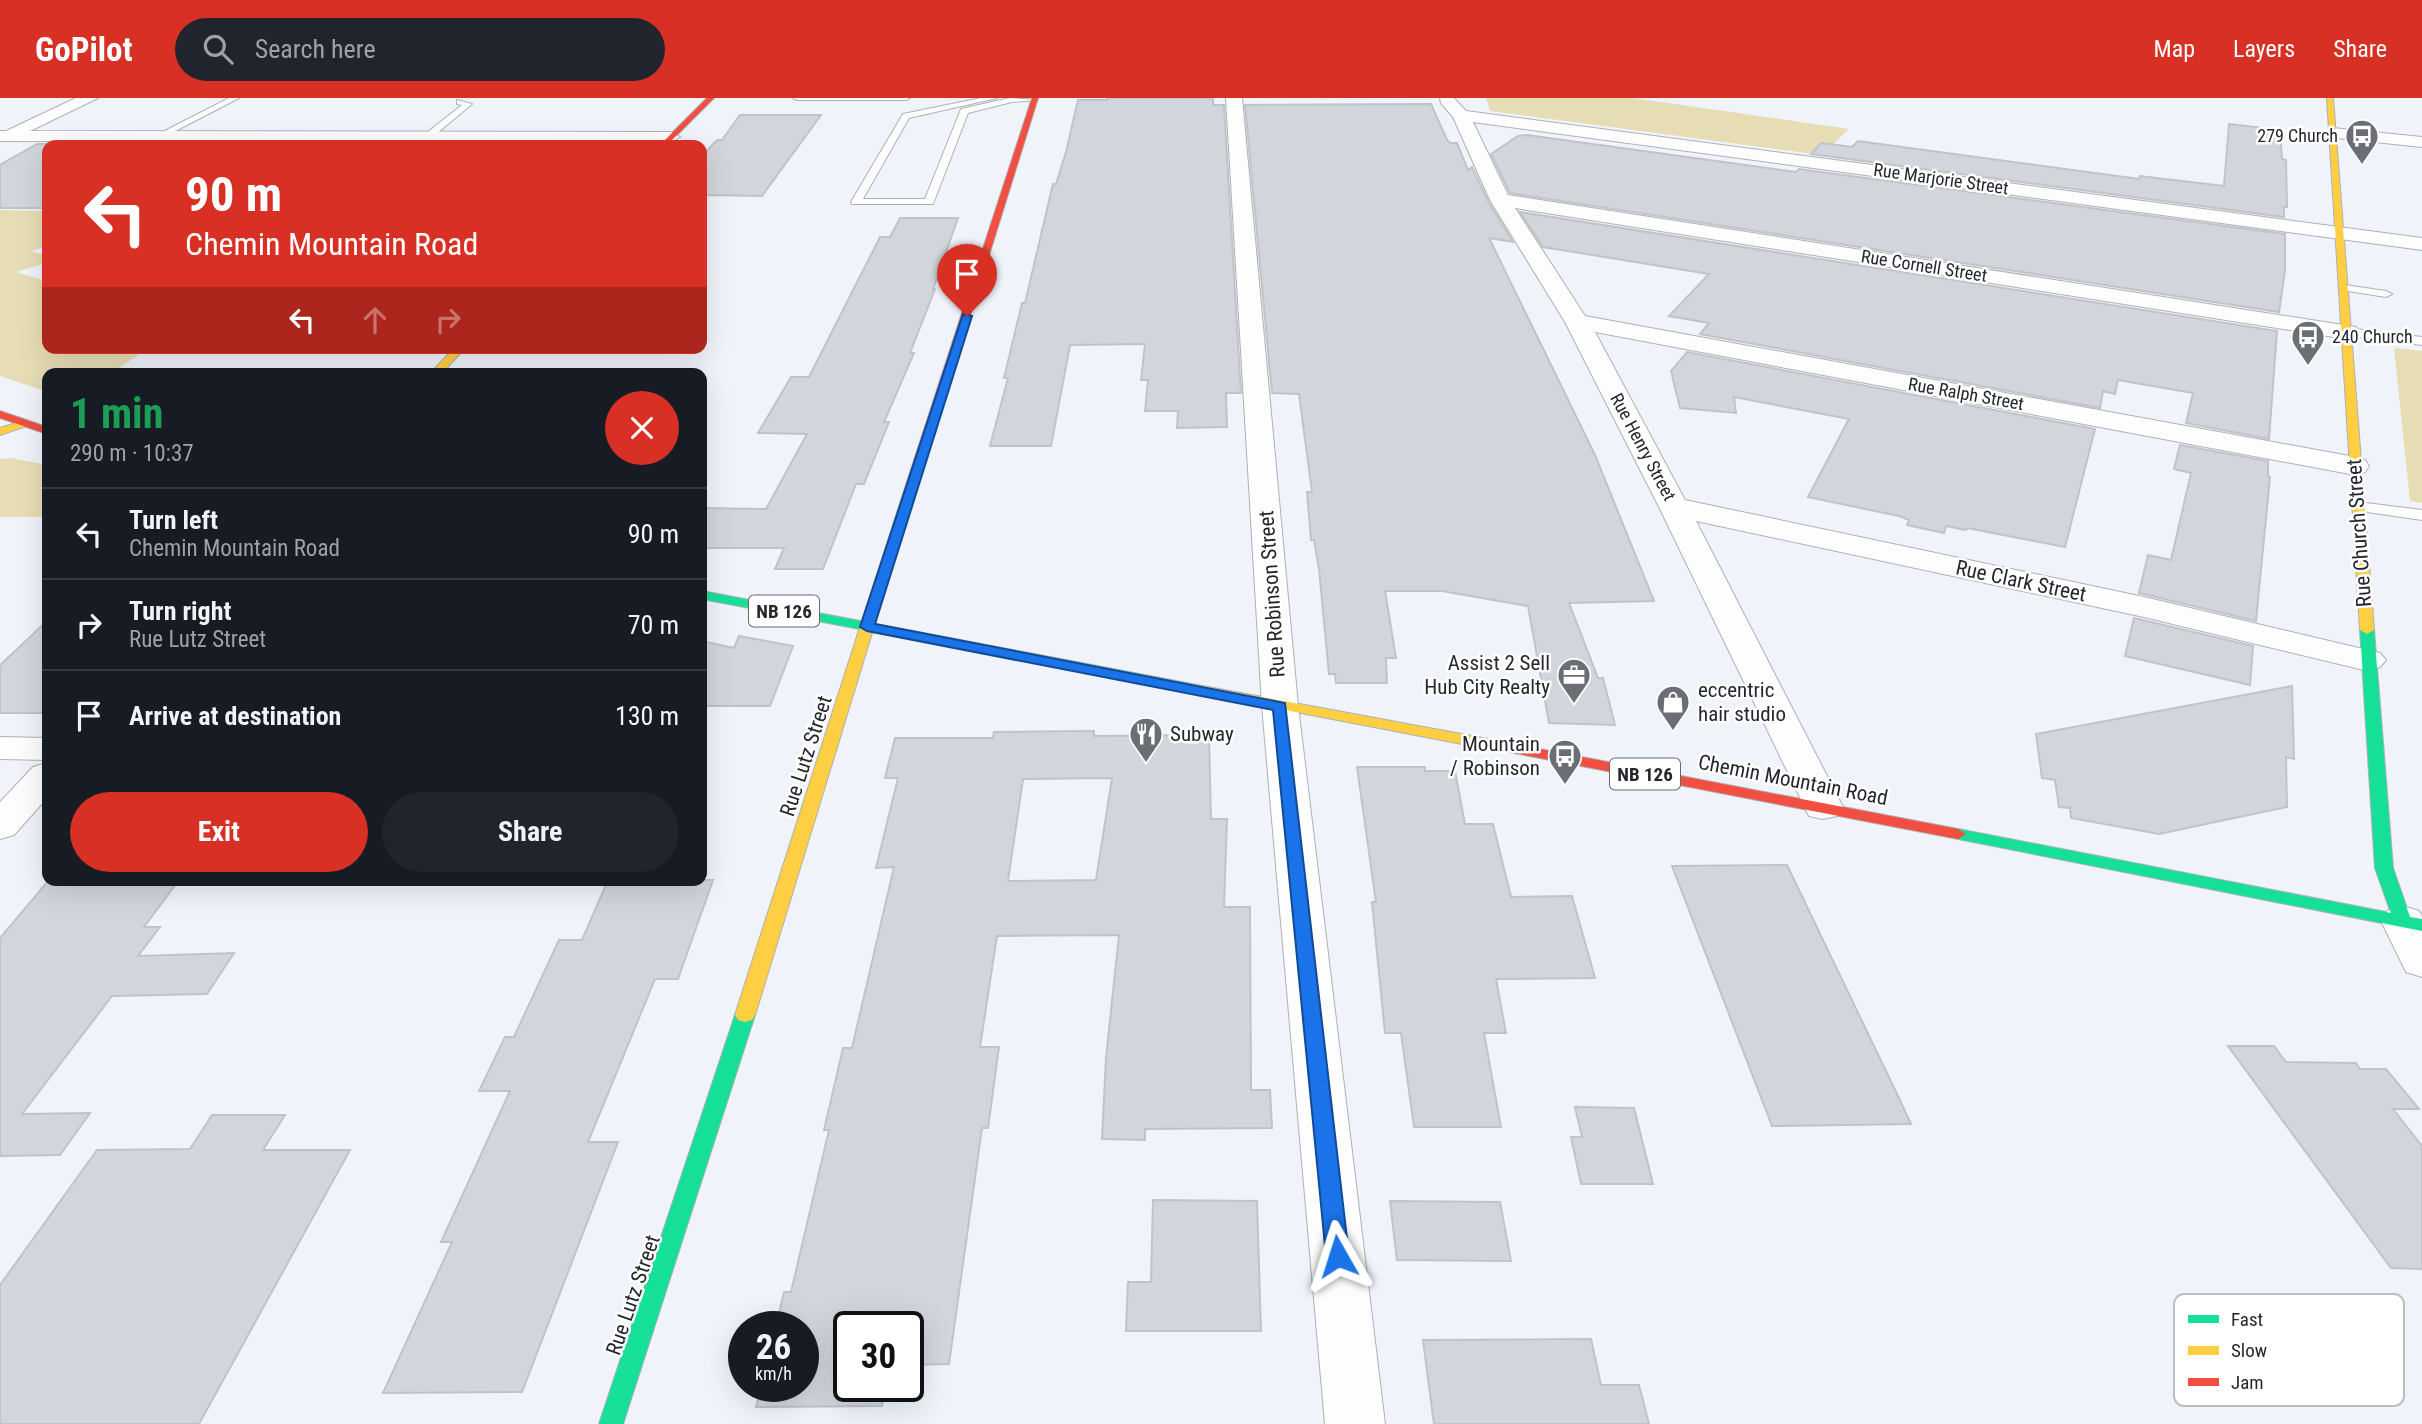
<!DOCTYPE html>
<meta charset="utf-8">
<style>
:root{--surface:#171b24;--page:#20242c;--text:#f1f3f6;--muted:#9ea1a6;--line:#363941;--accent:#d93025}
body{margin:0;font-family:"Roboto Condensed",sans-serif;background:var(--page);color:var(--text);height:100vh;display:flex;flex-direction:column;font-size:26px;white-space:nowrap}
*{box-sizing:border-box;margin:0}
p{font-size:23px;color:var(--muted)}
.icon{flex:none;width:38px;height:38px;fill:none;stroke:currentColor;stroke-width:2;stroke-linecap:round;stroke-linejoin:round}
.map{position:relative;flex:1;overflow:hidden}
.panel{position:absolute;left:42px;top:270px;width:665px;height:518px;display:flex;flex-direction:column;background:var(--surface);border-radius:14px;box-shadow:0 7px 28px #0002}
.panel>*{flex:none}
.hud{position:absolute;left:42px;top:42px;width:665px;height:214px;border-radius:14px;box-shadow:0 7px 28px #0002;background:#d93025;color:#fff;overflow:hidden}
.speed{position:absolute;left:728px;top:1213px;display:flex;gap:14px;font-size:35px;font-weight:700;text-align:center}
.speed>*{display:grid;place-content:center;width:91px;height:91px;border-radius:50%;background:var(--surface);box-shadow:0 7px 28px #0002;line-height:1}
.speed small{font-size:18px;font-weight:400}
.speed .limit{border:4px solid #111;border-radius:10px;background:#fff;color:#111}
.pin{position:absolute;display:grid;place-items:center;width:60px;height:60px;color:#fff;margin:-72px -30px;border-radius:50% 50% 50% 0;rotate:-45deg;box-shadow:0 0 7px #0007}
.pin .icon{rotate:45deg}
.me{position:absolute;width:77px;margin:-38px;rotate:354deg;stroke-linejoin:round;filter:drop-shadow(0 0 5px #0008)}
.turn{display:flex;align-items:center;gap:24px;height:147px;padding:0 28px;font-size:32px}
.turn .icon{width:91px;height:91px;stroke-width:2.5}
.turn b{display:block;font-size:49px;line-height:60px}
.lanes{display:flex;align-items:center;height:66px;padding:0 28px;background:#0003;justify-content:center;gap:35px;direction:ltr}
.lanes .off{opacity:.35}
.round{display:grid;place-items:center;flex:none;width:74px;height:74px;border-radius:37px;background:var(--page)}
.summary{display:flex;align-items:center;justify-content:space-between;height:119px;padding:0 28px}
h1{font-size:42px;font-weight:700;line-height:52px;color:#1e9e55}
.cta{display:flex;gap:14px;margin-top:auto;padding:14px 28px}
.cta a{flex:1;height:80px;border-radius:42px;background:var(--accent);color:#fff;font-size:28px;font-weight:700;line-height:80px;text-align:center}
.cta a+a{background:var(--page);color:var(--text)}
ul{padding:0;list-style:none}
li{display:flex;align-items:center;gap:21px;height:91px;padding:0 28px;border-top:2px solid var(--line)}
li div{flex:1}
li b{display:block;font-size:26px}
li em{font-style:normal}
header{display:flex;align-items:center;gap:42px;box-sizing:border-box;height:98px;padding:0 35px;background:var(--accent);color:#fff}
header strong{font-size:33px}
nav{display:flex;gap:38px;margin-inline-start:auto;font-size:24px}
.search{width:490px;height:63px;background:var(--page);display:flex;align-items:center;gap:18px;box-sizing:border-box;padding:0 24px;border-radius:38px;color:var(--muted);font-size:26px}
.map>svg:first-child{display:block}
</style>
<header>
<strong>GoPilot</strong>
<div class="search"><svg class="icon" aria-label="search" viewBox="0 0 24 24"><circle cx="10" cy="10" r="6"/><path d="M15 15l6 6"/></svg>Search here</div>
<nav><a>Map</a><a>Layers</a><a>Share</a></nav>
</header>
<div class="map">
<svg width="2422" height="1326" viewBox="0 0 2422 1326">
<rect width="100%" height="100%" fill="#f0f4fa"/>
<path fill="#e6ddb5" d="M1486 0H1633L1849 31 1822 57 1490 13Z
M0 112 47 113V148L31 153 47 158V165L16 174 47 183V250H148L112 275H47V294L0 278Z
M2394 250 2422 253V405L2410 403Z
M11 360 47 367V419H0V361Z"/>
<path fill="#d2d6dc" stroke="#c0c3c8" stroke-width="2" fill-rule="evenodd" d="M1107 0H1213V7H1224L1241 295H1226L1227 329 1177 330 1178 313H1145L1148 282H1141L1145 246 1070 247 1051 348H990L1008 280H1004L1022 205H1025L1053 86H1056L1066 54 1078 2H1107Z
M1431 6 1447 42 1450 45H1457L1468 72 1472 69 1488 103 1513 144 1489 140 1595 357 1654 503 1569 505 1598 580H1603L1615 627 1549 625 1528 508 1442 493H1385L1396 560H1386L1387 585H1336L1335 576H1329L1319 471 1314 442H1311L1307 394H1312L1299 296 1272 295 1245 7Z
M740 17H821L762 98 702 97V58L717 42H722Z
M2229 26 2280 32 2282 61 2286 62 2287 109H2284V119L1811 56 1821 45 1852 49 1858 43 2139 81 2140 78 2224 88Z
M1527 37 1796 74 1799 71 2285 136V173L2279 214 1510 95 1491 56 1518 38Z
M37 46H47V110H0V67Z
M1520 114 2277 233 2269 341 2186 325 2193 295 2118 282 2115 296 2103 293 2100 310 1700 236 1709 225 1669 218 1709 176 1543 149Z
M900 120H958L933 191H935L910 255H914L884 324H889L864 386H856L823 471H775L784 450H702V410L766 411 807 336 758 335 791 279H809L880 139H890Z
M1687 254 2095 331 2065 449 1967 430 1966 432 1946 428 1944 435 1907 427 1909 422 1899 418 1808 399 1849 321 1734 299 1736 315 1680 310 1671 273Z
M2180 347 2268 363V379H2270L2256 523 2139 495 2148 457 2171 462 2191 375 2174 371Z
M2134 520 2253 548 2250 587 2125 558Z
M47 523V615H0V567Z
M739 538 793 548 770 608H702V543L734 550Z
M2292 588 2294 661 2286 659 2287 709 2159 736 2071 720 2070 710 2059 709 2055 682 2042 680 2036 636Z
M1094 633V638L1209 637 1211 721H1227L1224 809H1250L1251 992H1270L1272 1030 1145 1031V1042L1102 1041 1106 960 1119 837 997 838 980 949H999L988 1030H982L949 1266 908 1267V1228H849V1288H886L882 1308 756 1309 761 1288H803V1228H776L784 1194H791L829 1032H824L843 950H852L894 769 876 770 898 680H885L895 640H993L994 634ZM1112 680 1096 782 1008 783 1023 681Z
M1357 669H1425V673H1455L1465 726H1493L1511 799 1572 798 1595 880 1496 881 1506 935H1484L1501 1029H1414L1401 935H1385L1372 804H1376Z
M1787 767 1898 998 1911 1026 1772 1028 1672 768Z
M49 782H179L144 829H160L138 858 234 855 207 896 112 898 22 1016 90 1015 60 1057 0 1058V840Z
M608 782H713L678 881H655L588 1044H618L522 1294 383 1295 452 1144H441L510 993H479L505 939H514L559 842H582Z
M2228 948H2274L2286 964 2356 965 2360 971H2386L2419 1011H2393L2422 1048V1171L2391 1170Z
M1575 1009 1634 1010 1653 1086H1581L1571 1039H1582Z
M212 1017H285L263 1052H350L199 1326H0V1187L97 1052 190 1051Z
M1153 1102 1257 1103 1261 1233H1126L1128 1184H1151Z
M1390 1103 1500 1104 1511 1163 1397 1162Z
M1591 1241 1601 1287H1639L1649 1326H1434L1423 1242Z"/>
<g fill="none" stroke-linecap="round" stroke-linejoin="round">
<defs>
<path id="lane" d="M229 0H239L160 41 153 39Z
M793 0H910L906 2H797Z
M981 0H997L909 20 863 101H925L961 11 1010 0 1038 2 1012 4 968 15 933 106H852L851 104 903 16Z
M457 2 472 6 430 41H424V37L462 7 457 6Z
M2345 187 2386 193 2392 196 2386 199 2341 192 2339 190Z
M2347 230 2422 239V247L2343 237V231Z
M2358 404 2422 412V422L2353 412 2350 409 2353 406Z"/>
<path id="street" d="M76 0H98L30 33 671 34 680 39 671 44 0 43V33H6Z
M1226 0H1242L1298 608 1385 1326H1325L1262 608Z
M1440 0H1454L1466 13 2422 140V152L1473 24 1508 97 2356 229 2359 234 2356 239 2347 241 1515 110 1585 218 2355 359 2365 362 2369 368 2365 374 2355 377 1595 234 1685 402 2144 499 2380 555 2386 562 2380 569 2368 573 2144 519 1696 423 1843 709 1837 718 1823 721 1809 718 1659 409 1565 224 1490 102 1453 19 1441 5Z
M2333 30 2422 39V49L2327 39 2324 35Z
M0 639 47 640V662L0 661Z
M47 665V700L14 737 0 741V704L33 669Z
M2403 808 2419 813 2422 818V879L2406 874 2381 823 2387 813Z"/>
<path id="fast" d="M702 493 1192 586 1199 590 1192 594 702 501Z
M2367 528 2374 532 2393 770 2410 819 2422 821V833L1958 741 1950 736 1958 731 2391 815 2375 770 2360 532Z
M745 910 752 912 755 917 623 1326H599L735 917 738 912Z"/>
<path id="slow" d="M2327 0H2333L2374 532 2367 536 2360 532Z
M454 250H465L442 275H431Z
M25 322 29 323V327L0 337V330Z
M899 423 905 427 755 917 752 922 745 924 738 922 735 917 893 427Z
M1192 586 1488 641 1496 646 1488 651 1187 593 1185 590 1187 587Z"/>
<path id="jam" d="M707 0H714L667 47H660Z
M1032 0H1038L905 427 899 431 895 430 893 427Z
M0 313 47 329V336L0 320Z
M1488 641 1958 731 1966 736 1958 741 1483 649 1480 646 1483 643Z"/>
</defs>
<use href="#lane" stroke="#adb0b6" stroke-width="2"/>
<use href="#street" stroke="#adb0b6" stroke-width="2"/>
<use href="#fast" stroke="#adb0b6" stroke-width="2"/>
<use href="#slow" stroke="#adb0b6" stroke-width="2"/>
<use href="#jam" stroke="#adb0b6" stroke-width="2"/>
<use href="#lane" fill="#fdfdfe" fill-rule="evenodd"/>
<use href="#street" fill="#fdfdfe" fill-rule="evenodd"/>
<use href="#fast" fill="#16e098" fill-rule="evenodd"/>
<use href="#slow" fill="#ffcf43" fill-rule="evenodd"/>
<use href="#jam" fill="#f24e42" fill-rule="evenodd"/>
</g>
<path fill="#1a73e8" stroke="#114b97" stroke-width="2" d="M963 216 972 218 875 526 1285 605 1349 1158 1346 1165 1338 1168 1329 1165 1326 1158 1273 612 867 533 860 529Z"/>
<defs>
<symbol id="bus-pin" viewBox="-11 -11 22 30"><path d="M0 17L-7.5 6A9.5 9.5 0 1 1 7.5 6Z" fill="#6b6f75" stroke="#fff"/><path d="M-5-6H5V4H4V6H2V4H-2V6H-4V4H-5ZM-3.5-4V0h7V-4ZM-3.5 1.2v1.5H-2V1.2ZM2 1.2v1.5H3.5V1.2Z" fill="#fff"/></symbol>
<symbol id="office-pin" viewBox="-11 -11 22 30"><path d="M0 17L-7.5 6A9.5 9.5 0 1 1 7.5 6Z" fill="#6b6f75" stroke="#fff"/><path d="M-6-3h4V-5.5h4V-3h4V5H-6ZM-1-4.5V-3h2v-1.5ZM-6 0V1H6V0Z" fill="#fff"/></symbol>
<symbol id="shop-pin" viewBox="-11 -11 22 30"><path d="M0 17L-7.5 6A9.5 9.5 0 1 1 7.5 6Z" fill="#6b6f75" stroke="#fff"/><path d="M-5-2.5h2.3a2.7 3.5 0 0 1 5.4 0H5L5.5 6h-11ZM-1.5-2.5h3a1.5 2.3 0 0 0-3 0Z" fill="#fff"/></symbol>
<symbol id="restaurant-pin" viewBox="-11 -11 22 30"><path d="M0 17L-7.5 6A9.5 9.5 0 1 1 7.5 6Z" fill="#6b6f75" stroke="#fff"/><path d="M-5-6h1v4h1v-4h1v4h1v-4h1v5L-1.5 .5V6h-2V.5L-5-1ZM5-6V6H3V1.5H1.5Q1.5-4 5-6Z" fill="#fff"/></symbol>
</defs>
<g fill-rule="evenodd">
<use href="#bus-pin" x="2343" y="19" width="38" height="52"/>
<use href="#bus-pin" x="2289" y="220" width="38" height="52"/>
<use href="#office-pin" x="1555" y="558" width="38" height="52"/>
<use href="#shop-pin" x="1654" y="585" width="38" height="52"/>
<use href="#restaurant-pin" x="1127" y="617" width="38" height="52"/>
<use href="#bus-pin" x="1546" y="639" width="38" height="52"/>
</g>
<g text-anchor="middle" stroke-width="5" stroke-linejoin="round" paint-order="stroke">
<g font-size="18" fill="#24272d" stroke="#fff" text-anchor="end">
<text x="2338" y="44">279 Church</text>
<text x="2332" y="245" text-anchor="start">240 Church</text>
</g>
<g font-size="18" fill="#24272d" stroke="#fff">
<text transform="translate(1941 81) rotate(8)" y="6">Rue Marjorie Street</text>
<text transform="translate(1924 168) rotate(9)" y="6">Rue Cornell Street</text>
<text transform="translate(1966 296) rotate(10)" y="6">Rue Ralph Street</text>
<text transform="translate(1643 349) rotate(62)" y="6">Rue Henry Street</text>
</g>
<g fill="#fff" stroke="#66686c" stroke-width="2">
<rect x="749" y="497.5" width="70" height="31" rx="5"/>
<rect x="1610" y="660.5" width="70" height="31" rx="5"/>
</g>
<g font-size="19" font-weight="bold" fill="#24272d">
<text x="784" y="520">NB 126</text>
<text x="1645" y="683">NB 126</text>
</g>
<g font-size="21" fill="#24272d" stroke="#fff">
<text transform="translate(2359 435) rotate(-94)" y="7">Rue Church Street</text>
<text transform="translate(2021 483) rotate(12)" y="7">Rue Clark Street</text>
<text transform="translate(1272 496) rotate(-94)" y="7">Rue Robinson Street</text>
<text transform="translate(806 658) rotate(-72)" y="7">Rue Lutz Street</text>
<text transform="translate(1793 682) rotate(11)" y="7">Chemin Mountain Road</text>
<text transform="translate(633 1197) rotate(-71)" y="7">Rue Lutz Street</text>
</g>
<g font-size="21" fill="#24272d" stroke="#fff" text-anchor="end">
<text x="1550" y="572">Assist 2 Sell<tspan x="1550" dy="24">Hub City Realty</tspan></text>
<text x="1698" y="599" text-anchor="start">eccentric<tspan x="1698" dy="24">hair studio</tspan></text>
<text x="1170" y="643" text-anchor="start">Subway</text>
<text x="1540" y="653">Mountain<tspan x="1540" dy="24">/ Robinson</tspan></text>
</g>
</g>
<rect x="2174" y="1196" width="230" height="112" rx="10" fill="#fff" stroke="#bdbec0" stroke-width="2"/>
<rect x="2188" y="1217" width="31" height="8" fill="#16e098"/>
<rect x="2188" y="1248" width="31" height="9" fill="#ffcf43"/>
<rect x="2188" y="1280" width="31" height="8" fill="#f24e42"/>
<g font-size="19" fill="#24272d">
<text x="2231" y="1228">Fast</text>
<text x="2231" y="1259">Slow</text>
<text x="2231" y="1291">Jam</text>
</g>
</svg>
<div class="speed"><div>26<small>km/h</small></div><div class="limit">30</div></div>
<div class="pin" style="left:967px;top:218px;background:#d93025"><svg class="icon" aria-label="arrive" viewBox="0 0 24 24"><path d="M6 21V4h12l-3 4 3 4H6"/></svg></div>
<svg class="me" style="left:1338px;top:1158px" viewBox="-20 -20 40 40"><path d="M0-17L14 15 0 8-14 15z" fill="#1a73e8" stroke="#fff" stroke-width="4"/></svg>
<div class="hud">
<div class="turn"><svg class="icon" aria-label="left" viewBox="0 0 24 24"><path d="M17 20v-9H6M10 6l-5 5 5 5"/></svg><div><b>90 m</b>Chemin Mountain Road</div></div>
<div class="lanes"><svg class="icon" aria-label="left" viewBox="0 0 24 24"><path d="M17 20v-9H6M10 6l-5 5 5 5"/></svg><svg class="icon off" aria-label="ahead" viewBox="0 0 24 24"><path d="M12 20V5M6 11l6-6 6 6"/></svg><svg class="icon off" aria-label="right" viewBox="0 0 24 24"><path d="M7 20v-9h11M14 6l5 5-5 5"/></svg></div>
</div>
<section class="panel">
<div class="summary"><div><h1>1 min</h1><p>290 m · 10:37</p></div><a class="round" style="background:#d93025;color:#fff"><svg class="icon" aria-label="close" viewBox="0 0 24 24"><path d="M6 6l12 12M18 6L6 18"/></svg></a></div>
<ul>
<li><svg class="icon" aria-label="left" viewBox="0 0 24 24"><path d="M17 20v-9H6M10 6l-5 5 5 5"/></svg><div><b>Turn left</b><p>Chemin Mountain Road</p></div><em>90 m</em></li>
<li><svg class="icon" aria-label="right" viewBox="0 0 24 24"><path d="M7 20v-9h11M14 6l5 5-5 5"/></svg><div><b>Turn right</b><p>Rue Lutz Street</p></div><em>70 m</em></li>
<li><svg class="icon" aria-label="arrive" viewBox="0 0 24 24"><path d="M6 21V4h12l-3 4 3 4H6"/></svg><div><b>Arrive at destination</b></div><em>130 m</em></li>
</ul>
<div class="cta"><a>Exit</a><a>Share</a></div>
</section>
</div>
